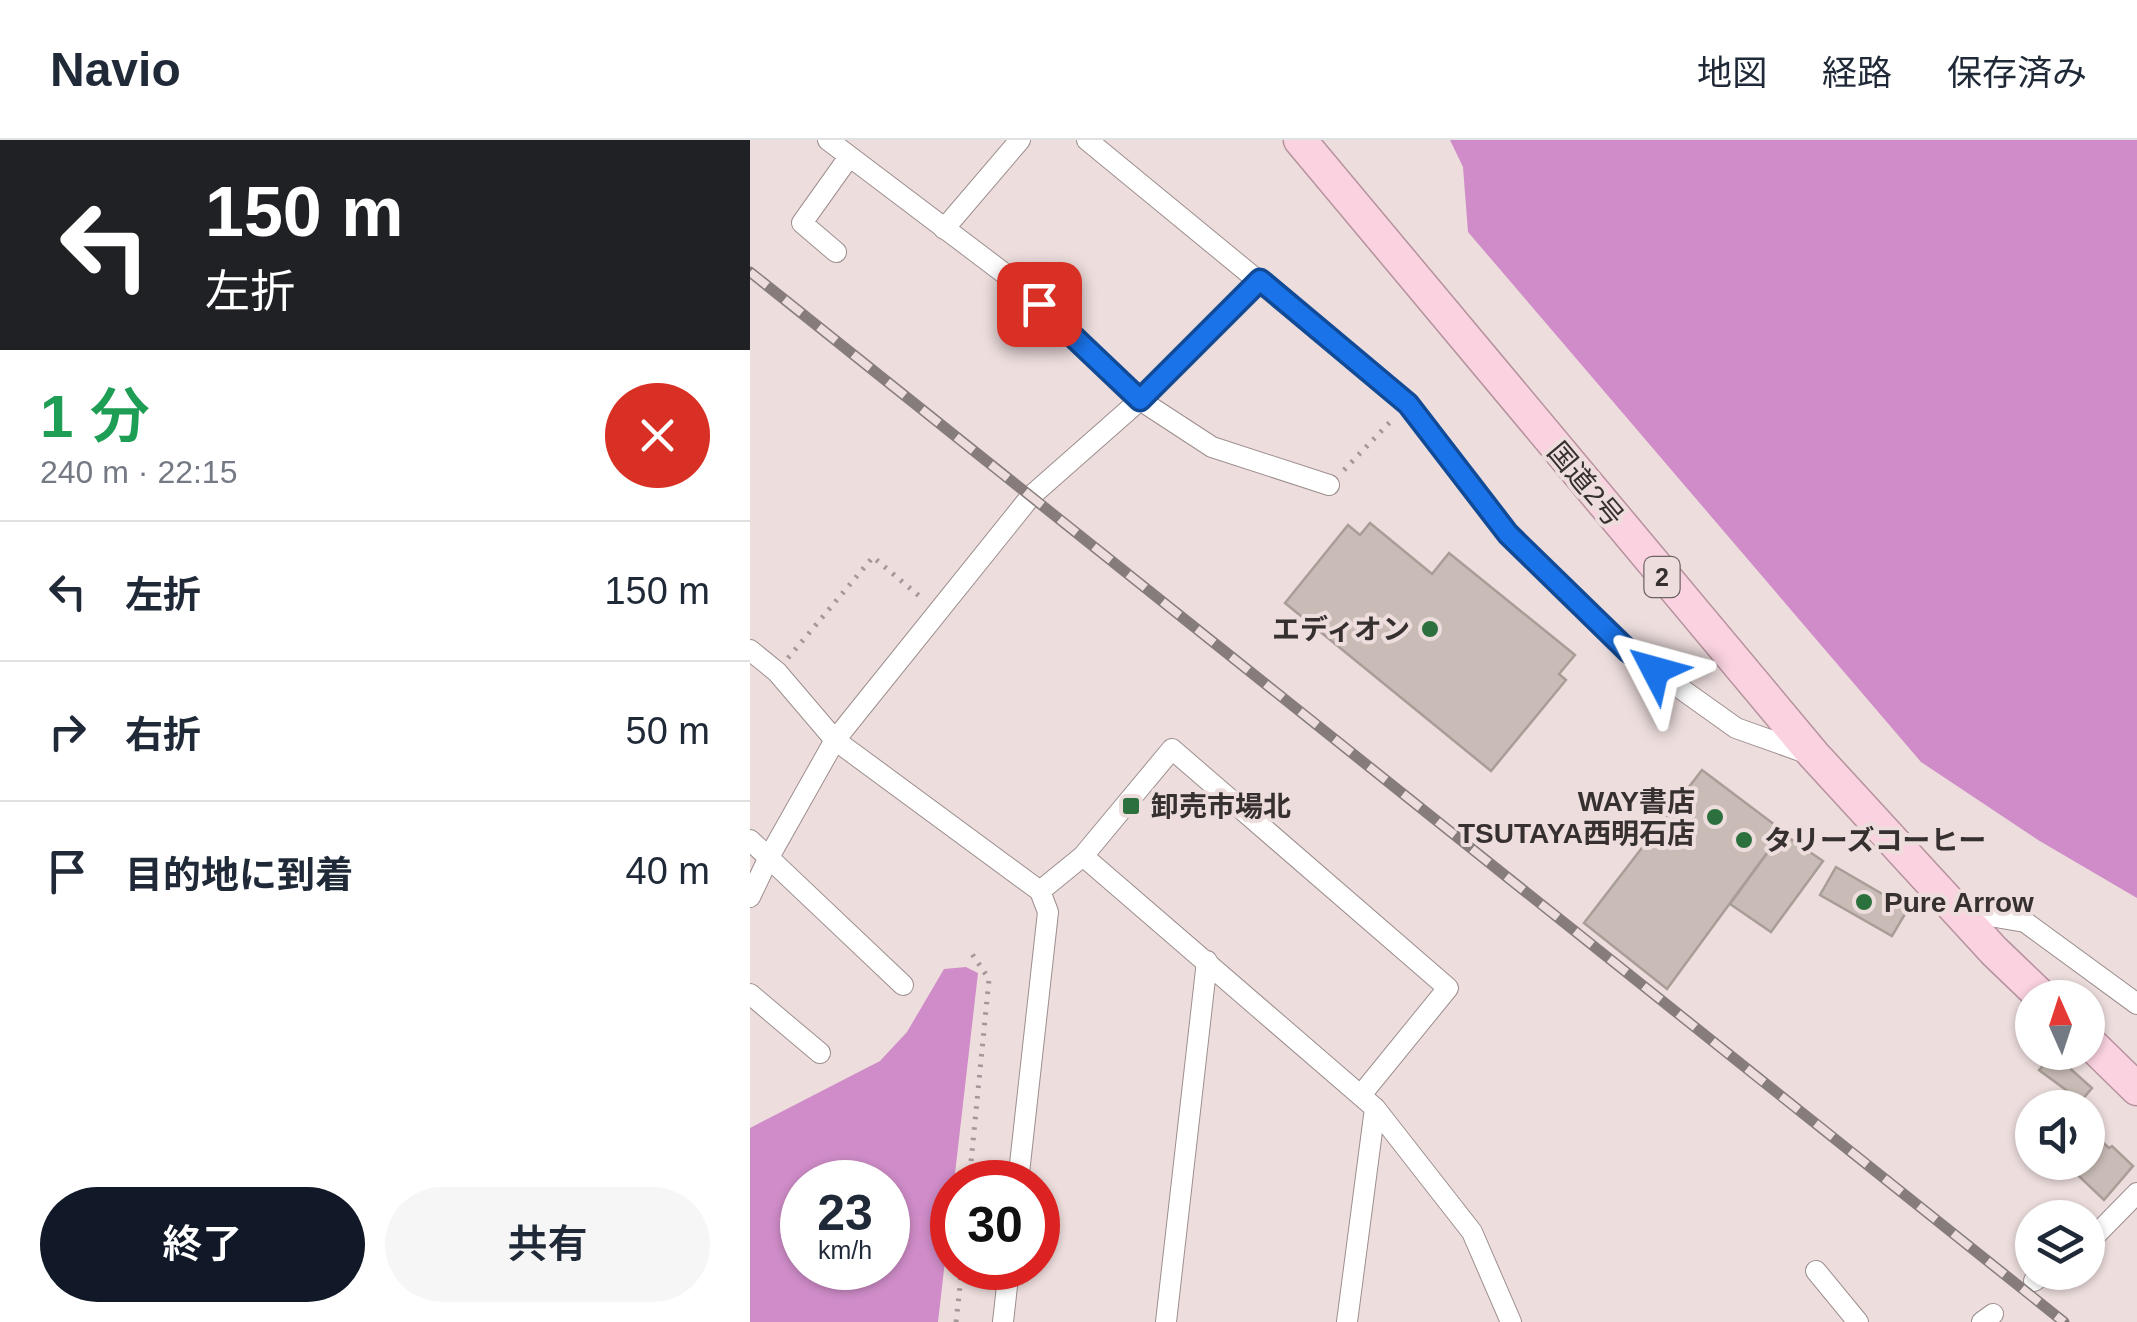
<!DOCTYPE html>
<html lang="ja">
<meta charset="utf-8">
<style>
:root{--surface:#fff;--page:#f6f6f7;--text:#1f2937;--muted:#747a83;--line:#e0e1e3;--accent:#111827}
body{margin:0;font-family:Arial,"Noto Sans JP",sans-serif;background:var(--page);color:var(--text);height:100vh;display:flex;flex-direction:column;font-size:38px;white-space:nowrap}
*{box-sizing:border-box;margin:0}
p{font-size:32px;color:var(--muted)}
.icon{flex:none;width:55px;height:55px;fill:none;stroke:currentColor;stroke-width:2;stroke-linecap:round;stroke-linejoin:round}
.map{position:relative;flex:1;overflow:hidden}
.drawer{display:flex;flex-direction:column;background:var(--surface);width:750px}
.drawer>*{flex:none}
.hud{background:#202124;color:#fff;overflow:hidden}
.needle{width:65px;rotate:357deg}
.controls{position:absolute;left:1265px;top:840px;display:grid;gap:20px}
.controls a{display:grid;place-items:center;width:90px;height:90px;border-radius:50%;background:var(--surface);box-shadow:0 2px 8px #0004;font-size:50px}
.speed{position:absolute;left:30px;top:1020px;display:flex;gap:20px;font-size:50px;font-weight:700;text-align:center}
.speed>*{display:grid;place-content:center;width:130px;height:130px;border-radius:50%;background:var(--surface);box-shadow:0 2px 8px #0004;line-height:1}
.speed small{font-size:25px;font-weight:400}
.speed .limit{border:15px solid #d22;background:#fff;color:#111}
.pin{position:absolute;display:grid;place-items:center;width:85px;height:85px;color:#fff;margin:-42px;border-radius:20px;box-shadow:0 5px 15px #0006}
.me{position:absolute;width:110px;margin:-55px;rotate:309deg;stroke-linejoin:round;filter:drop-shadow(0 0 8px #0008)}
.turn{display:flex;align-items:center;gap:35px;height:210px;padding:0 40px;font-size:45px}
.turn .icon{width:130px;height:130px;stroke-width:2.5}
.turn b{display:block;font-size:70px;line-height:85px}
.round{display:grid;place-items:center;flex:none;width:105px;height:105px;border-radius:52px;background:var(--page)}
.summary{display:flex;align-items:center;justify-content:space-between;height:170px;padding:0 40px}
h1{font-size:60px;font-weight:600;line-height:75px;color:#1e9e55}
.cta{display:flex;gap:20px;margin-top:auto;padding:20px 40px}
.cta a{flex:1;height:115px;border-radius:60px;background:var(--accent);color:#fff;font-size:40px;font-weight:600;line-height:115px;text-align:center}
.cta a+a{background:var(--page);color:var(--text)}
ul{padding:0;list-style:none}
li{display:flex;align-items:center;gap:30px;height:140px;padding:0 40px;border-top:2px solid var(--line)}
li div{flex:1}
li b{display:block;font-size:38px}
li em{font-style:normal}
header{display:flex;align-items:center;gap:60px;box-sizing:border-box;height:140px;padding:0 50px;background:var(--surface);border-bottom:2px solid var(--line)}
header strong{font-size:48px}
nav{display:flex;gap:55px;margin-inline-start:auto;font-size:35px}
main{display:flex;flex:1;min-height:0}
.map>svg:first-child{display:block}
</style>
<header>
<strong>Navio</strong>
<nav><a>地図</a><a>経路</a><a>保存済み</a></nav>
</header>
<main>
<section class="drawer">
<div class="hud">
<div class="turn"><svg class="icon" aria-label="left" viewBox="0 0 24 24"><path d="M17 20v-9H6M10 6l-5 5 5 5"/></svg><div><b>150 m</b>左折</div></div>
</div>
<div class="summary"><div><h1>1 分</h1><p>240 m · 22:15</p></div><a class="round" style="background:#d93025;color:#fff"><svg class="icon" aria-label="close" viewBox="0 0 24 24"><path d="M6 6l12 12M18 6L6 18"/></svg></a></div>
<ul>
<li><svg class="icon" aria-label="left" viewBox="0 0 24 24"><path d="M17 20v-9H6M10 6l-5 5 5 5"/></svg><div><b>左折</b></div><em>150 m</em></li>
<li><svg class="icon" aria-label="right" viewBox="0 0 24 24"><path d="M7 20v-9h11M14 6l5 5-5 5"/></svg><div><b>右折</b></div><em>50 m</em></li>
<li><svg class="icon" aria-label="arrive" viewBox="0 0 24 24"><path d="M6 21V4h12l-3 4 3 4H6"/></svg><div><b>目的地に到着</b></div><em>40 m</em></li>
</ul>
<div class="cta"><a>終了</a><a>共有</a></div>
</section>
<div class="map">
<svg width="1387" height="1182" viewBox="0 0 1387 1182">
<rect width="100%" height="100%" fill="#eddddd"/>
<path fill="#cf8cc8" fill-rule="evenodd" d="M700 0H1387V758L1288 700 1171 622 718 92 713 27Z
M216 827 228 833 188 1182H0V988L130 921 157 892 194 829ZM52 1042H138V1128H52Z"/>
<path fill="#c9bcb6" stroke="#a99d97" stroke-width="2.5" d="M620 383 682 434 699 413 825 515 809 534 816 540 741 631 535 463 598 385 610 395Z
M952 630 1033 691 917 849 834 783Z
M1032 693 1073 721 1021 792 980 764Z
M1086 727 1158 769 1142 796 1070 755Z
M1304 914 1342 948 1331 961 1289 930Z
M1338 989 1359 1008 1362 1006 1383 1026 1354 1060 1314 1022H1338Z"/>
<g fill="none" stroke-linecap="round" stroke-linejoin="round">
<defs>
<path id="minor" d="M78 0 263 140 390 260 462 307 579 345
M337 0 658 264 758 394 878 511 986 588 1059 614
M194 89 270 0
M86 112 52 83 99 17
M0 510 27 532 85 600 290 751 298 772 268 1042
M0 700 153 845
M290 751 333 716
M0 757 19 717 85 600 281 356 390 260 509 140
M1210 771 1275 782 1387 864
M0 854 70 913
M625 968 722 1092 761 1182
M1338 1103 1387 1053
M1066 1131 1108 1182
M1284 1141 1297 1132
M253 1182 259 1128
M416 1182 457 821
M597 1182 625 968 333 716 422 609 698 848 611 955
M1232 1182 1243 1174"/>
<path id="trunk" d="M550 0 1064 615 1244 811 1293 858
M1338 901 1387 949"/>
</defs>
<use href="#minor" stroke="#9d8f8e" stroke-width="22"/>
<use href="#trunk" stroke="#b5929d" stroke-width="35"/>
<path stroke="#a39797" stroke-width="5" stroke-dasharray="2.5 8" stroke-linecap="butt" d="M594 330 642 280
M38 518 123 417 174 460
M219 1042 239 839 220 811
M206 1182 212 1128"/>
<use href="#minor" stroke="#fff" stroke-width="20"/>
<use href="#trunk" stroke="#fad2e0" stroke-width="32"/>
<defs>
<path id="rail" d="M0 132 1314 1182"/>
</defs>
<use href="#rail" stroke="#867c7c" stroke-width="11"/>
<use href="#rail" stroke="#eddddd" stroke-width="8" stroke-dasharray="22" stroke-linecap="butt"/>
</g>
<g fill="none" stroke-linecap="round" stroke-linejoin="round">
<defs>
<path id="route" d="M289 164 390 260 510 140 658 264 758 394 878 511 905 530"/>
</defs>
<use href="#route" stroke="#114b97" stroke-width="25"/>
<use href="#route" stroke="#1a73e8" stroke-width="18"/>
</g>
<g fill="#2c713d" stroke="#eddddd" stroke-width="4">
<circle cx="680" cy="489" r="10"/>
<rect x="371" y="656" width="20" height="20" rx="5"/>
<circle cx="965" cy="677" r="10"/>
<circle cx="994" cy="700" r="10"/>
<circle cx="1114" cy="762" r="10"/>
</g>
<g text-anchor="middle" stroke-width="8" stroke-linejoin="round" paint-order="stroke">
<rect fill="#eddddd" stroke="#6d6464" stroke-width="2.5" x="894.5" y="417" width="35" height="40" rx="8"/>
<g font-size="25" font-weight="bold" fill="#363030">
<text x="912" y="446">2</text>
</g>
<g font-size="28" fill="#363030" stroke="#eddddd">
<text transform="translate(836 344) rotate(50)" y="10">国道2号</text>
</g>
<g font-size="28" font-weight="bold" fill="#363030" stroke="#eddddd" text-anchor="start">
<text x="660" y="499" text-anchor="end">エディオン</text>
<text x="945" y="671" text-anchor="end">WAY書店<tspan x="945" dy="32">TSUTAYA西明石店</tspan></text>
<text x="401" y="676">卸売市場北</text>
<text x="1014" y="710">タリーズコーヒー</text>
<text x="1134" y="772">Pure Arrow</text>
</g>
</g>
</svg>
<div class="controls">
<a><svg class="needle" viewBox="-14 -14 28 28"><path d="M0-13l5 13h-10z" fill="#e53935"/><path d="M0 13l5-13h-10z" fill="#747a83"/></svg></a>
<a><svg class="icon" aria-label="sound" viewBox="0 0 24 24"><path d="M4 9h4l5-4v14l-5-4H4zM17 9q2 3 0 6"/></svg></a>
<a><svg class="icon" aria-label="layers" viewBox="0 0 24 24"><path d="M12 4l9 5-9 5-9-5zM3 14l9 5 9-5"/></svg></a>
</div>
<div class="speed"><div>23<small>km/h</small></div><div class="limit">30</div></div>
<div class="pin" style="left:289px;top:164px;background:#d93025"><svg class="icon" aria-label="arrive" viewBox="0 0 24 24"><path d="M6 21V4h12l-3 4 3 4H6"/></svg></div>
<svg class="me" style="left:905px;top:530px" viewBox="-20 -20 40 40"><path d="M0-17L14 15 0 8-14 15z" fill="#1a73e8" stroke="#fff" stroke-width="4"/></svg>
</div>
</main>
